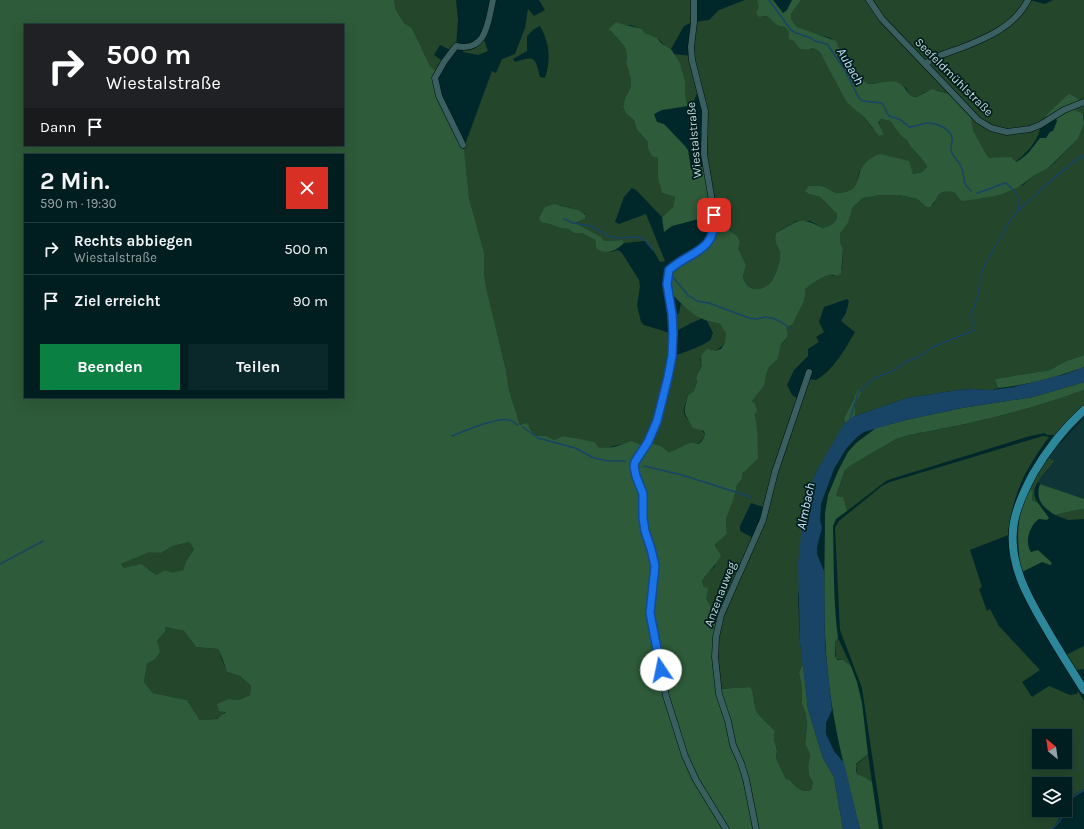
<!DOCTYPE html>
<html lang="de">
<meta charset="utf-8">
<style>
:root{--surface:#001e20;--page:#0a2729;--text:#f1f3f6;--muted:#95a2a5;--line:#223c3e;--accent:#0b8043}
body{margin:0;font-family:Karla,sans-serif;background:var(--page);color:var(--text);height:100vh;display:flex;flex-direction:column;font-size:15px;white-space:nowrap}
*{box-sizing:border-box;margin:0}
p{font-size:13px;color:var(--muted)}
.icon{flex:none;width:22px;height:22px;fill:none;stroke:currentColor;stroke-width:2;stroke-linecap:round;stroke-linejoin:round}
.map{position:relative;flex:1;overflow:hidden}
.details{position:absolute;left:24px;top:154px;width:320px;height:244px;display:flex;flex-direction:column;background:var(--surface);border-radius:0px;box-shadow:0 4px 16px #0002,0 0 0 1px var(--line)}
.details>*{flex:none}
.hud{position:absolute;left:24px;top:24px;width:320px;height:122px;border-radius:0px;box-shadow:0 4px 16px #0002,0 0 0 1px var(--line);background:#202124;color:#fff;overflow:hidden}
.needle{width:26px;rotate:331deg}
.controls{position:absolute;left:1032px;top:729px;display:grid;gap:8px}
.controls a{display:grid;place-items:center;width:40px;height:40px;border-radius:0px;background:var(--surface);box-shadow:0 4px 16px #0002,0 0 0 1px var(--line);font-size:20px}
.pin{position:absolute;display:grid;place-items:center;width:34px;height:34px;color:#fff;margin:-17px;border-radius:8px;box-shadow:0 2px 6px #0006}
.me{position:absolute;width:44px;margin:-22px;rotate:349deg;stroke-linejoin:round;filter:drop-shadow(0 0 3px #0008)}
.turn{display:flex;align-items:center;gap:14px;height:84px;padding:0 16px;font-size:18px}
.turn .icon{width:52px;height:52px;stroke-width:2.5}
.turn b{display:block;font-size:28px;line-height:34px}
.then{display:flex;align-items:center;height:38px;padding:0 16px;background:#0003;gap:8px;font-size:15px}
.round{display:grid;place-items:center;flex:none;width:42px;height:42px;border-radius:0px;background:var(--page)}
.headline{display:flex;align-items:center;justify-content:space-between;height:68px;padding:0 16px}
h1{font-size:24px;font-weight:700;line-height:30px}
.cta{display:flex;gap:8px;margin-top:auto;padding:8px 16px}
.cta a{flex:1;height:46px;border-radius:0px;background:var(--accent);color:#fff;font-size:16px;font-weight:700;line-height:46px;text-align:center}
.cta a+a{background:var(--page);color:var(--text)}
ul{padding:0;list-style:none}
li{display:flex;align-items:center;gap:12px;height:52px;padding:0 16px;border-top:1px solid var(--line)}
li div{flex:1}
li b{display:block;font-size:15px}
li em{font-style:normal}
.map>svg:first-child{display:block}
</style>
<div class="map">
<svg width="1084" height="829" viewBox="0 0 1084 829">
<rect width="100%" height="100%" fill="#00282a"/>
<path fill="#0f3536" d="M1084 418V499L1049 488 1037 482 1053 463 1047 459 1058 443H1061Z"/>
<path fill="#24472c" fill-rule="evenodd" d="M394 0H456L458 20 456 46 453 51 440 45 434 55 444 62 437 72 430 66 412 28 404 23 396 10Z
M539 0H694L695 22 709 20 719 10 745 0H757L764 16 770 17 776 24 786 27 800 49 808 50 813 48 820 52 854 109 864 117 873 129 884 134 878 124 881 119 890 121C896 127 898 136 907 140 911 150 922 156 927 167L922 172 913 174 910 167 891 158 880 154C873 158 866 162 861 169 854 181 863 189 841 193 832 194 829 187 821 186 817 185 813 186 809 186V194L820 197 837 214C838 222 830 226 823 228L810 221H796L776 233C773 245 779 244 780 254 781 259 775 277 772 281 765 290 749 293 744 280 742 276 745 270 746 265L738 248 736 235 729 230 727 219 714 213 704 154 705 119 699 88 692 106H688L685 95V80L680 63 674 54 691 56 692 22 684 26 671 49C666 46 662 43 658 39 653 35 646 36 642 29L631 25 608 30 611 31 625 47 627 56 626 62 631 80V87L625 98 623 107 626 114 634 120 637 130 648 142V148L658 158V179L662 193 675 197 673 207 662 217 636 190 632 188 624 197 615 222 619 224 646 214 665 261 660 262 653 250 645 241 624 243 623 240 604 241 575 223 585 219 586 214C575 210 558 201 547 207 543 209 541 214 539 217L543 223 549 224 560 228 568 229 574 233H582L595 240 596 248 611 252 618 250 622 253 639 280 640 287 637 305 641 322 644 325 670 333 675 316 679 313 681 303 701 319 691 323 673 333 672 356C679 355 708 344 711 339 711 338 713 333 713 333L707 321 720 324C722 326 725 330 726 332 730 347 710 354 700 359L702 366C699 371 694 375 697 382L694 391 688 395C687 399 685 404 684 408 681 422 702 425 705 435 699 447 694 443 683 446 678 447 675 451 669 452L661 446 648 442 644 447 622 444 605 448H599L575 438 563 436 554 440 547 436 534 435 532 432 530 427 520 425 509 390 506 370 486 287 484 271V252L469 198 463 145 466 142 492 71 496 73 502 59 515 54 525 28 528 9 534 16 545 10ZM540 26C550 44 551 59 545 78L540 77C535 58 536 55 515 62L513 59 527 51V36L534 29Z
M801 0H1030L1044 4 1047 3 1053 0H1084V115L1083 114 1075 110 1065 97 1046 115 1047 120 1040 125C1041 138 1026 154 1015 162L1013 159 989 158 987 157 972 131 970 112 949 94 937 90 925 92 918 96 913 97 910 95 906 88 895 82 868 84 847 66 842 54 831 38 811 33 797 27 791 19V14Z
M483 37 488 51 478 55 463 52 464 47Z
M1084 124V355L1066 361 1050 370 995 379 997 386 999 388 992 390 974 389 958 390 907 398 855 416V405L858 399 854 397 844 418 845 423 815 474 798 597 800 643 803 663 799 673 802 688V704L806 715 807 725 805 744 810 754 808 767 809 776 813 782 811 790C802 793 796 788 790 780L786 779 776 758 777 751 774 739 775 731C769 725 762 719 757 712 753 704 756 693 749 687L718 689 715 657 719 622 706 598 704 587 702 581 708 573 715 566 717 549 715 543 727 534 726 519 734 498 737 485 742 479 743 474 758 445 757 441 752 401 764 386 767 372 769 367 778 359 781 344 786 340V328L793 324 804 301 805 296V290C807 287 823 277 827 275 830 274 830 275 833 276L842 269 843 249 840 242V234L848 223 853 207 863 198 880 195H899L917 199 926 207 934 204C937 193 942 191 954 192L960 200 1000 195 1023 185 1033 176 1047 169 1054 163 1078 139ZM847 299 849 301 846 313 841 321 855 332C845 349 834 370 816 380L807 379 798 399 792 395 787 385 794 370 808 356V349L819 342 816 337 824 332 819 322 824 307ZM751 503 766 508 755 539 740 531V526Z
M1084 390V410L1060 435H1047L1045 433 1030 436 891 479 886 481 847 511 842 497 836 496 845 470 850 466 896 439 909 435C969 424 1027 411 1084 390Z
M1043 436 1049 437C1024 471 1013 493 1008 535L970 550 982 587 979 589 987 611 990 609 999 626 1040 670 1022 682 1032 697 1049 686 1070 695 1077 694 1078 691 1084 701V789L1070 797 1065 804V784H1039V810H1062L1058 821 1052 829H883L862 688 840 630 835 528 839 521 882 486 890 482ZM1039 736H1065V762H1039Z
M1049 458 1053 460 1054 461C1046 474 1026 487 1038 503L1032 500 1033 491 1028 492 1044 463Z
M1084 509V519L1068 520 1055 515 1077 510Z
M189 542 194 549 186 561 183 570 172 574 157 575 149 569 124 568 121 564 149 551 161 553 173 546Z
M165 627 184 631 196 647 218 649 227 672 240 676 251 686 250 695 239 700 229 699C224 720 221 719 200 720L187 700 153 693 144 682 147 664 154 660 157 641 165 632Z
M838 638 851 666 843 660 836 659 835 642Z
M1084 646V669L1075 670 1066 655Z
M868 754 872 782 865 777 857 774 856 765Z"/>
<path fill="#2e5b39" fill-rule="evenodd" d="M0 0H394L396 10 404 23 412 28 430 66 437 72 435 82 464 150 469 198 484 252V271L486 287 506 370 509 390 520 425 527 423 534 435 547 436 554 440 563 436 575 438 594 442 599 448 614 447 632 441 644 447 648 442 661 446 669 452C679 450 687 440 698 444L702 441 705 435 704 431 693 428C683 410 683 415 688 395L694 391 697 382 696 378 697 374 702 366C700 358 701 353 708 349L715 351 721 349 725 342 726 333 720 324C702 320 695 317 682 304 677 300 674 295 668 291L669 269 710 240 714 215 672 226 664 232 662 217 673 207 675 197 662 193 658 179V158L652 156 648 148V142L637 130 634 120 626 114 623 107 625 98 631 87V80L626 62 627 56 625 47 611 31 608 30 616 22C625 26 633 26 642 29L645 33 657 38 661 43 671 49 680 63 685 80V95L688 106 662 110 654 114 657 122 664 124 685 146 688 150 691 169 706 166 714 213 727 219 729 230 736 235 740 242 738 248 746 265C745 270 742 276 744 280 749 293 765 290 772 281 775 277 781 259 780 254 779 245 773 245 776 233 799 221 797 215 823 228 830 226 838 222 837 214L820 197 809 194 805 191 809 186C813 186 817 185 821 186 829 187 832 194 841 193 857 190 856 185 860 172 862 164 872 156 880 154L909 161 913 174 922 172 927 167C922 156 911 150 907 140 898 136 896 127 890 121L881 119 878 123 884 134 879 136 864 117 854 109 846 101 820 52 813 48 808 50 800 49 794 41 789 39V32L785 27C783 26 778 26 776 24 769 19 770 14 759 17L756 13 759 7 757 0H773L783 13 787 10 792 0H801L791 14V19L797 27 836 41 847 66 868 84C877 84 887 80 896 82 906 85 908 97 915 97 920 96 927 91 932 89L949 94 970 112 973 131 987 156 989 158 1011 157 1016 162C1029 155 1031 149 1040 138H1046L1050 132 1053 131 1057 121 1055 116 1047 120 1045 118 1046 115 1065 97 1069 94 1075 97 1082 103 1073 106 1075 110 1083 114 1084 124 1078 139 1047 169 1033 176 1019 187 1000 195 964 201 960 200 954 192C934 190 940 198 930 207H926L917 199 899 195H880L863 198 853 207 848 223 840 234V242L843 249 841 274C836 277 833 274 828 275 824 276 808 286 805 290V296L804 301 793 324 786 328C789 335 787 339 781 344L778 359 769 367 767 372 764 386 752 401 755 404 757 411 754 415C758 422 758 449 758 458L743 473 742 479 737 485 734 498 726 519 727 534 715 544 717 549 721 555C716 565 708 572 702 581L704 587 708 588 706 598 719 622 716 637 718 689 750 687C755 693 753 704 757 712 762 719 769 725 775 731L774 739 777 751 776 758 786 779 790 780C796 788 802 793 811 790L813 782 809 776 808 767 810 754 805 744 807 725 806 715 802 704V688L799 673 803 663 808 709 823 758 834 777 843 829H0ZM25 25H343V145H25ZM25 155H343V397H25ZM189 542 194 549 186 561 183 570 172 573 165 570 157 575 141 564 124 568 121 564 149 552 161 553 173 546ZM165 627 184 631 196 647 218 649 223 660 227 672 240 676 251 686 250 695 239 700 229 699 217 704 219 711 226 712 217 719 200 720 187 700 153 693 144 682 147 664 154 660 160 652 157 641 165 632Z
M554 204 578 210 586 215 585 219 575 223 601 237 604 241 623 240 624 243C616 251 606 256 596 248L595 240 582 233H574L568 229 560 228 549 224 543 223 540 221 539 217 545 207Z
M1084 355V367C1057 377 1028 385 999 388L997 386 995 379 1050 370 1066 361Z
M1084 382V390C1027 411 969 424 909 435L896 439 850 466 845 470 836 496 843 497 847 511 836 519 833 526C834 563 833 601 838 638L835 642V656L837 660H843L851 666 857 682 862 703 868 754 856 764V771L857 774 865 777 872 782 879 829H860C847 778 833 727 828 674 822 621 825 567 825 513L828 495 839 469 848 452 856 443 876 428 906 420 962 408 1033 397Z
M858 390 861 392 855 405V416L845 423 844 418Z
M1040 484 1084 499V509L1077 510 1055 515C1042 507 1035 499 1040 484Z
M1032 490 1033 491 1032 500 1038 503 1049 518 1047 520 1039 519C1030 525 1024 542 1031 552L1038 550 1050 561 1052 564 1050 565 1042 562 1022 572 1021 571C1018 546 1015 523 1025 499 1027 495 1027 492 1032 490Z"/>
<path fill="#184465" d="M1084 367V382L1033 397 962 408 906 420 864 432 857 437 846 449 834 469 821 504 820 520 822 528 817 547V554L824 571 825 646 832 710 826 723V734L834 751 844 763 860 829H843L834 777 823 758 808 709 800 643 798 564 802 526 807 499 815 474 842 427 845 423 855 416 907 398 958 390 974 389 992 390 1014 387 1066 374Z"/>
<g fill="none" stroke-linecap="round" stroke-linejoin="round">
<path stroke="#184465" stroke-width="1.5" d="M769 0 791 30 796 33 811 38 815 41 827 44 843 67 859 98 863 101 882 103 889 116 901 120 909 127C916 127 923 122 930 123 938 124 951 129 952 138 953 143 949 148 952 153 955 159 960 162 962 169 966 181 961 181 971 191
M977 193C987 191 996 185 1006 183 1015 191 1022 198 1018 210
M564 219 573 223 591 226 608 236 616 238 639 237 643 238 653 250
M672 276 688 295 697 301 709 303 749 318 756 319 765 317 772 318 781 322 791 329
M850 419 858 393 873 379 894 370 905 362 918 357 933 347 972 331 974 326 971 317 978 294 980 279 983 268 1011 219C1017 210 1026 204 1033 197 1049 182 1066 166 1084 155
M523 427 538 438 575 448 594 458 608 461H625
M452 436C464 431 498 417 510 420 513 421 515 424 518 425
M644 466 682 475 751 497
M0 564 43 541
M1065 807 1071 798 1084 790
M1052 829 1060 821 1064 810"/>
<defs>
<path id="minor" d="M694 0V22L691 47 692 60 705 111 704 154 714 213V228L710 240 704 247 669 269 667 284 672 314 673 333 672 356 668 377 665 394 657 421 648 442 635 462V470L643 494 645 531 655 566 650 613 666 696 685 756 696 780 726 829
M869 0 882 19 944 84 978 120 991 128 1007 132 1030 129 1040 125 1064 110 1084 102
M925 64C937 55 947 53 961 48 987 38 1015 26 1028 0
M463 145 439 96 435 78 444 62 456 46C487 53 488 21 493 0
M756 829 746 779 741 763 733 745 728 721 719 694 715 657 716 637 721 615 763 520 775 472 809 372"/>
<path id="major" d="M1084 410C1063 429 1047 450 1033 474 1025 489 1017 506 1014 522 1007 561 1027 596 1046 628 1058 649 1071 669 1084 690"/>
</defs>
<use href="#minor" stroke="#000f10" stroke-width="7"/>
<use href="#major" stroke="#000f10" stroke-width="9"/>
<use href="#minor" stroke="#395f60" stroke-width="6"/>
<use href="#major" stroke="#2c879b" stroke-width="8"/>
</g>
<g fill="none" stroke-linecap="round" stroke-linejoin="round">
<defs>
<path id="route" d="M661 670 650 613 655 566 651 549 645 531 643 518V494L636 476 634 466 635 462 648 442 657 421 668 377 672 356 673 333 672 314 667 284 669 270C691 250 716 253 714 215"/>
</defs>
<use href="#route" stroke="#114b97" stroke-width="10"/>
<use href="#route" stroke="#1a73e8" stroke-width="7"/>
</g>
<g text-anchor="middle" stroke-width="3.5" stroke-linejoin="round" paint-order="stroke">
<g font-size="12" fill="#c4d8d8" stroke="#011e1e">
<text transform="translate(954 77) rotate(45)" y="4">Seefeldmühlstraße</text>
<text transform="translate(694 140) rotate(-95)" y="4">Wiestalstraße</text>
<text transform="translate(720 594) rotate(-69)" y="4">Anzenauweg</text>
</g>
<g font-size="13" font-style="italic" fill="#c8e2f9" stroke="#011e1e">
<text transform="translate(851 66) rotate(60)" y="5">Aubach</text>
<text transform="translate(805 506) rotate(-78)" y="5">Almbach</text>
</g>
</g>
</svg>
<div class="controls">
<a><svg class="needle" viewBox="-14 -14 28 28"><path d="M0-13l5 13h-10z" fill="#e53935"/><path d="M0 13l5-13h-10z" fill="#95a2a5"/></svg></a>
<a><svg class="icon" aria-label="layers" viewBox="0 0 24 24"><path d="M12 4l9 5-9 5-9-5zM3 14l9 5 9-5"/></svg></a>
</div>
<div class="pin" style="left:714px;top:215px;background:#d93025"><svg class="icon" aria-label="arrive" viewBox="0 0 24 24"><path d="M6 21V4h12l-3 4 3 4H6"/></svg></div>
<svg class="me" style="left:661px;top:670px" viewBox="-20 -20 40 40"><circle r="19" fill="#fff"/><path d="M0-13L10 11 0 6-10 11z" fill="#1a73e8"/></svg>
<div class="hud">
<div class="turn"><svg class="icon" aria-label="right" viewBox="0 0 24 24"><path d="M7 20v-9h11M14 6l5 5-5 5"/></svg><div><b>500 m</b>Wiestalstraße</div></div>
<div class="then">Dann<svg class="icon" aria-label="arrive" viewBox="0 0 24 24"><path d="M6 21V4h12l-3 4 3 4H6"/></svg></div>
</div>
<section class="details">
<div class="headline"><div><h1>2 Min.</h1><p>590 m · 19:30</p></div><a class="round" style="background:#d93025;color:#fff"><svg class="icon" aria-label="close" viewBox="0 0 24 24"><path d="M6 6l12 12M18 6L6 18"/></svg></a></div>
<ul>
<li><svg class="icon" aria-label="right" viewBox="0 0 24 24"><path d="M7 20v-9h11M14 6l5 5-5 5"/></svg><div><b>Rechts abbiegen</b><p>Wiestalstraße</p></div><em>500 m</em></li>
<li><svg class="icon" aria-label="arrive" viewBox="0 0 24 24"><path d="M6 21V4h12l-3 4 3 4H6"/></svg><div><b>Ziel erreicht</b></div><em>90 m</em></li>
</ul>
<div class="cta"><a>Beenden</a><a>Teilen</a></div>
</section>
</div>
